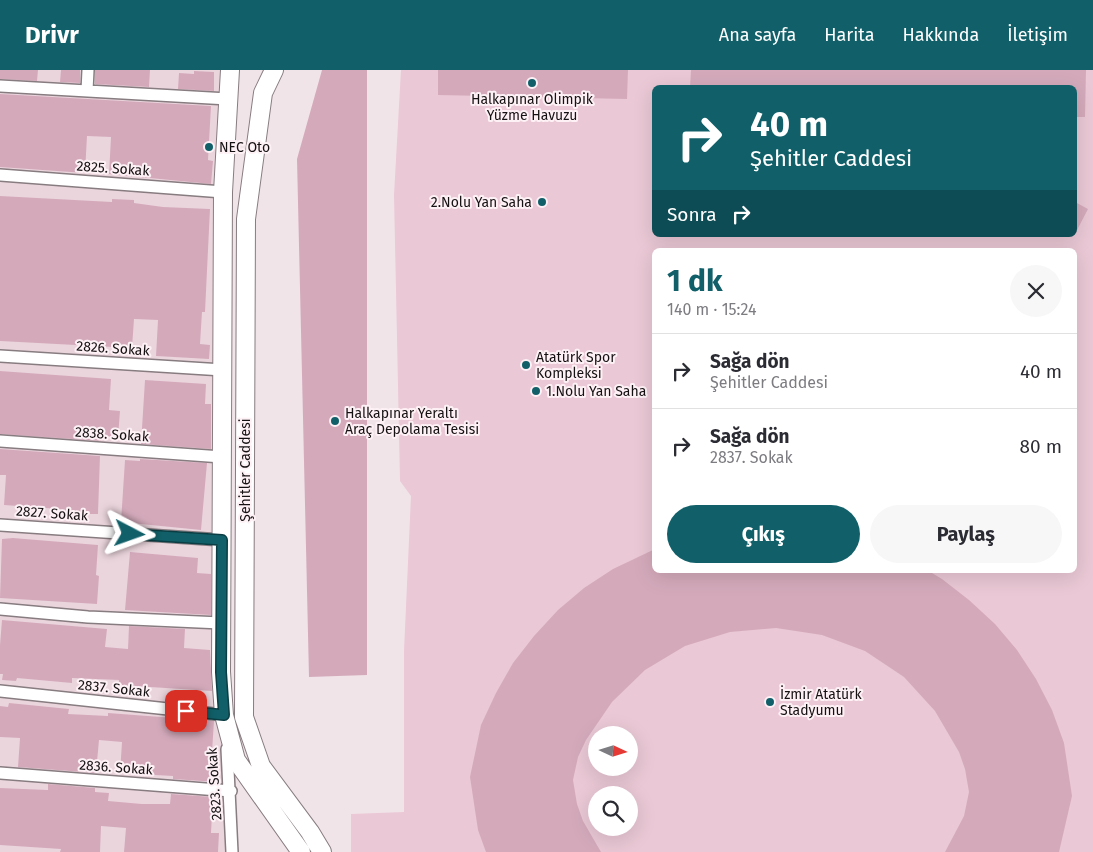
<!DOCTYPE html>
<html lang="tr">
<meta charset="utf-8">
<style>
:root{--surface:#fff;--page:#f7f7f7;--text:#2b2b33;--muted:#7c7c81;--line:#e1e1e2;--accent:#116069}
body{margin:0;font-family:"Fira Sans",sans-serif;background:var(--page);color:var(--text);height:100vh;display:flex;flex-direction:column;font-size:19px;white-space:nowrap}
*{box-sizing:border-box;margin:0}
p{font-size:16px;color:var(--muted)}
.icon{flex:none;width:28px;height:28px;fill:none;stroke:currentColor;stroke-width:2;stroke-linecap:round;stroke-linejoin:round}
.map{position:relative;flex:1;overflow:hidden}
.sheet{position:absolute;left:652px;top:178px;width:425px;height:325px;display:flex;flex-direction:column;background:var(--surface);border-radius:8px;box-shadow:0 5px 20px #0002}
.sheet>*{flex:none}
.guide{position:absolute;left:652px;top:15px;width:425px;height:152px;border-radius:8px;box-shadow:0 5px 20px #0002;background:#116069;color:#fff;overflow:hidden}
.needle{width:32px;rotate:94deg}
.buttons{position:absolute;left:588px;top:656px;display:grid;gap:10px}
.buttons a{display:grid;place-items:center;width:50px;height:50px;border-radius:50%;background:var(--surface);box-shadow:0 5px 20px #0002;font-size:25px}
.pin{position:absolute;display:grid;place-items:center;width:42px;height:42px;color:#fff;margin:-21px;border-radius:10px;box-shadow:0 2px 8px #0006}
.me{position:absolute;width:55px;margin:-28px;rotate:94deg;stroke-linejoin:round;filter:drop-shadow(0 0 4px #0008)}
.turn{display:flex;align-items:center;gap:18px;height:105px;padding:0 15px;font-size:22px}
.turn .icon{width:65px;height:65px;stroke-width:2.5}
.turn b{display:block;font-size:35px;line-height:42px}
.then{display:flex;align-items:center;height:48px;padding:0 15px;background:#0003;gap:10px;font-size:19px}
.round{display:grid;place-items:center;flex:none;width:52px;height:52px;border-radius:26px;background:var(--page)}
.summary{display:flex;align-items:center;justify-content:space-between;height:85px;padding:0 15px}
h1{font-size:30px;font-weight:700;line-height:38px;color:var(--accent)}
.primary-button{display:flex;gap:10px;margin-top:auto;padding:10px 15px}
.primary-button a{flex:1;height:58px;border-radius:30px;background:var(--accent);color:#fff;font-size:20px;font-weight:700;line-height:58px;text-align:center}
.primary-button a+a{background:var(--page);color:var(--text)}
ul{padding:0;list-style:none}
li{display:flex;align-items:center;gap:15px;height:75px;padding:0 15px;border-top:1px solid var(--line)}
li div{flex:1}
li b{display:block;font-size:19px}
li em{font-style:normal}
header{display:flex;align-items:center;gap:30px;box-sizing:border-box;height:70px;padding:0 25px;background:var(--accent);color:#fff}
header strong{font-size:24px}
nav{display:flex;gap:28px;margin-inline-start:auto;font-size:18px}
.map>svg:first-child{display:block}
</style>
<header>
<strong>Drivr</strong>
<nav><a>Ana sayfa</a><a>Harita</a><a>Hakkında</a><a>İletişim</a></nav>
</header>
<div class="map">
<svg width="1093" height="782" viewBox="0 0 1093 782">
<rect width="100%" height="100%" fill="#f1e4e9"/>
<path fill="#ebd5dd" d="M0 0H220L234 782H0Z"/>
<path fill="#eac8d5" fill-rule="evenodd" d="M401 0H1093V782H351V744L404 742V581L411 426 400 411 394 125ZM655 18H1075V165H655ZM655 180H1075V500H655ZM596 665H629V698H596ZM596 725H629V758H596Z"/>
<path fill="#d4aabb" d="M0 0H38L37 11 0 9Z
M61 0H80V13L60 12Z
M95 0H150L149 17 95 14Z
M322 0H367V605L309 607 297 89Z
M438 0H628L627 29 438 25Z
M691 0H1086L1085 47H1075V18H690Z
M194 1 214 2V21L178 19 179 3 194 4Z
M0 24 211 36 208 90 213 91 211 114 109 104 111 67 87 66 85 103 0 97Z
M0 126 112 132V129L134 130V133L163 137 210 139 205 242H202L200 274 210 275 209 289 156 286 158 250 134 249 132 278 0 271Z
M1075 132 1088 139 1075 164Z
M0 301 111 309 109 340 120 341 118 367 104 366 102 367 101 371 0 364Z
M145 310 206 314 205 334H211V379L141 374Z
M0 379 100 386 98 444H70L59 439 4 435 6 405H0Z
M140 389 207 393 201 460 121 452 125 390 140 391Z
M13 468 98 475 96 505 99 506 97 534 0 528 2 469Z
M655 479V500H927L942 509 969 530 995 554 1017 580 1036 609 1052 640 1064 673 1072 726 1059 782H945L964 746 969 722 965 699 959 682 935 641 904 607 865 581 822 565 776 558 730 562 685 576 645 600 612 632 586 670 578 687 573 710 577 734 583 751 601 782H486L478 760 470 707 481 655 496 623 513 593 534 566 558 540 584 518 613 499Z
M130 482 198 488 197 503 211 504V545L125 540Z
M2 550 107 559 105 577 128 579 129 556 185 559 184 578 210 580 212 621 119 615V610L72 608V613L17 608 16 611 2 610 3 604H0V575Z
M9 633 69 639 68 644 108 646V643L214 651 211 698H218L217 712 173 709V706L120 703 122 672 99 670 96 703 18 697 20 668 0 667V636L8 637Z
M48 714 95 718V722L109 723 108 731 142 734H170L171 724 213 727 211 763H219L218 782H124L126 758 101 756 100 782H60L61 779 0 775V718L48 720Z"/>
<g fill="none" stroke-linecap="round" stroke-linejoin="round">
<defs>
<path id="minor" d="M0 16 228 29
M87 21 88 0
M0 105 223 122
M0 286 223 300
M0 371 222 387
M0 455 222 470
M0 539 88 547 221 553
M0 621 224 645V651
M227 679 232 782
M0 703 231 721"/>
<path id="primary" d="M230 0 223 122 221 602 224 645 236 690 301 782
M274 0 263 23 246 149 244 647 261 696 310 762 322 782"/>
</defs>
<use href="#minor" stroke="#877c80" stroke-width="14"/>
<use href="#primary" stroke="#877c80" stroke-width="20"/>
<use href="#minor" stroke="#fff" stroke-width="11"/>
<use href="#primary" stroke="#fff" stroke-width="18"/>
</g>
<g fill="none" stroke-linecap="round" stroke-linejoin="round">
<defs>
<path id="route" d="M130 464 222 470 221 602 224 645 186 641"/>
</defs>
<use href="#route" stroke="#0b3e44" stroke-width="12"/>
<use href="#route" stroke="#116069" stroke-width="9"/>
</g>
<g fill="#116069" stroke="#fef1f6" stroke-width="2">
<circle cx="532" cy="13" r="5"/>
<circle cx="209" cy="77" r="5"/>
<circle cx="542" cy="132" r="5"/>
<circle cx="526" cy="295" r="5"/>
<circle cx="536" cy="321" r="5"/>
<circle cx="335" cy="351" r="5"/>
<circle cx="770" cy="632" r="5"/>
</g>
<g text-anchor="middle" stroke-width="4" stroke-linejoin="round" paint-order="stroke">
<g font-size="14" fill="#151112" stroke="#fef1f6" text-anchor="start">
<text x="532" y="34" text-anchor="middle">Halkapınar Olimpik<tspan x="532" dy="16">Yüzme Havuzu</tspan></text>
<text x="219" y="82">NEC Oto</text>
<text x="532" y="137" text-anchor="end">2.Nolu Yan Saha</text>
<text x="536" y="292">Atatürk Spor<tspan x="536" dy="16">Kompleksi</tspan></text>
<text x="546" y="326">1.Nolu Yan Saha</text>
<text x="345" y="348">Halkapınar Yeraltı<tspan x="345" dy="16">Araç Depolama Tesisi</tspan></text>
<text x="780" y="629">İzmir Atatürk<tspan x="780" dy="16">Stadyumu</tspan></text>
</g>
<g font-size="14" fill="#151112" stroke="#fef1f6">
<text transform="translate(113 98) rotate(4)" y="5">2825. Sokak</text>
<text transform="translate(113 278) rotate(4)" y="5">2826. Sokak</text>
<text transform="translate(112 364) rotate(4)" y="5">2838. Sokak</text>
<text transform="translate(245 400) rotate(-90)" y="5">Şehitler Caddesi</text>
<text transform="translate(52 443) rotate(4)" y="5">2827. Sokak</text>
<text transform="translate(114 618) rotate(6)" y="5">2837. Sokak</text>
<text transform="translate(116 697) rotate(4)" y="5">2836. Sokak</text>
<text transform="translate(214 714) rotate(-94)" y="5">2823. Sokak</text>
</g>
</g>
</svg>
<div class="buttons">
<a><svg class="needle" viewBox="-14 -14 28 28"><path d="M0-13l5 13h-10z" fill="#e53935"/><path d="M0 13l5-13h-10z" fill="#7c7c81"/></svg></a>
<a><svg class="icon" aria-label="search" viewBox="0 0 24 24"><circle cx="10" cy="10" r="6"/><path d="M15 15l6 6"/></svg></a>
</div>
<div class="pin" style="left:186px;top:641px;background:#d93025"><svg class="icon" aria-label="arrive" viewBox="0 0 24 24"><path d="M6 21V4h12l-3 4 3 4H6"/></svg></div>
<svg class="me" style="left:130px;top:464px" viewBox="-20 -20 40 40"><path d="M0-17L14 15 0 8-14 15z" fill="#116069" stroke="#fff" stroke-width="4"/></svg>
<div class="guide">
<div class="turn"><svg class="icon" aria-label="right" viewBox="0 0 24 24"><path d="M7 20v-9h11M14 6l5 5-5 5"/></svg><div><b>40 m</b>Şehitler Caddesi</div></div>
<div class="then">Sonra<svg class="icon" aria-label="right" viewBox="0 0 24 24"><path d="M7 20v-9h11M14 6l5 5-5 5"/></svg></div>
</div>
<section class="sheet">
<div class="summary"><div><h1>1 dk</h1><p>140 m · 15:24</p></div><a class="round"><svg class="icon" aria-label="close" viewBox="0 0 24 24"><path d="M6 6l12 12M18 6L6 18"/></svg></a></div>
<ul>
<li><svg class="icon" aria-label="right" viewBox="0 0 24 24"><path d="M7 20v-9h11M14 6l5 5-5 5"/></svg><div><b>Sağa dön</b><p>Şehitler Caddesi</p></div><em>40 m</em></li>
<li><svg class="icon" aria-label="right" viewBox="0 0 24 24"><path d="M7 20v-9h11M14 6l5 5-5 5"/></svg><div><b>Sağa dön</b><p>2837. Sokak</p></div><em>80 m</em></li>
</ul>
<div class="primary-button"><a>Çıkış</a><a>Paylaş</a></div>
</section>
</div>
